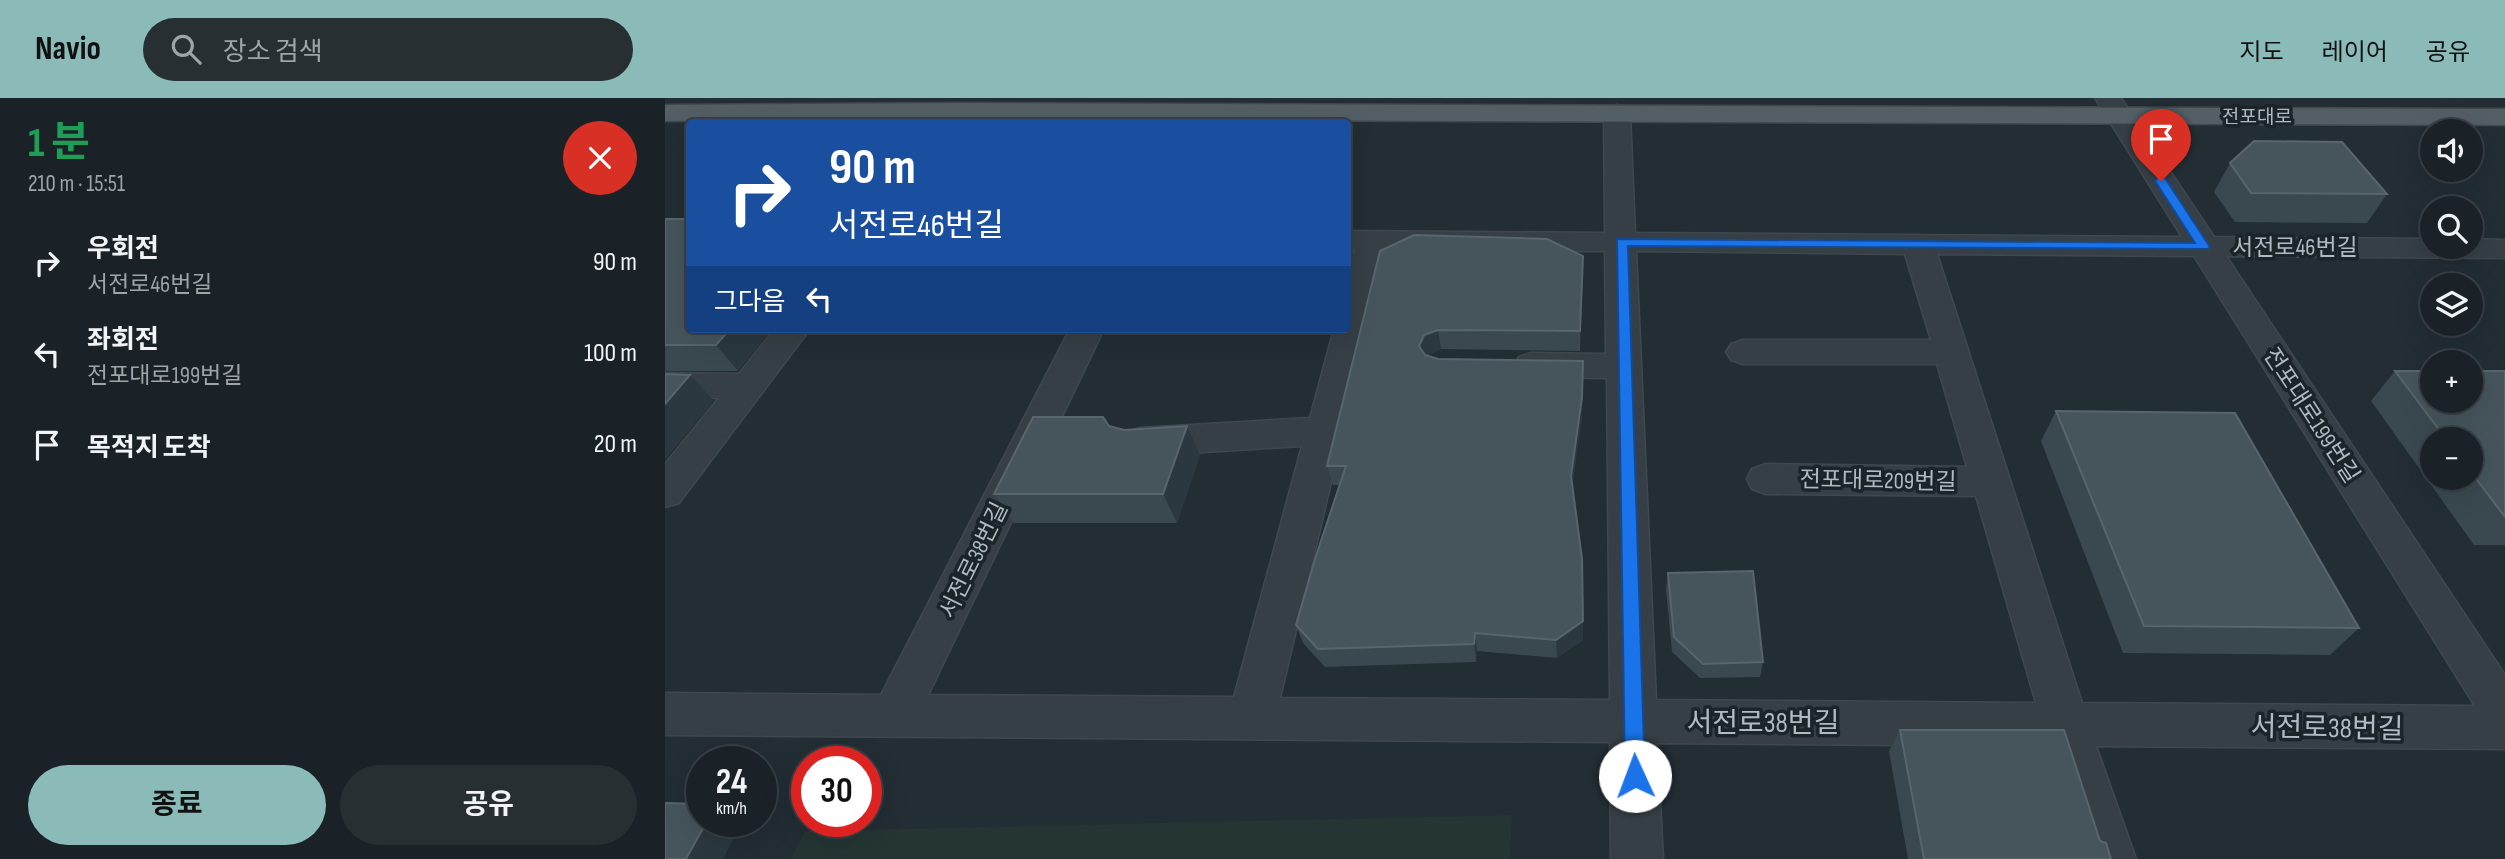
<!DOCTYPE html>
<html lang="ko">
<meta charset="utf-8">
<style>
:root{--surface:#1a2227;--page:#272f33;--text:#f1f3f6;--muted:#9fa4a7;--line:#383f44;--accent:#8bbbb9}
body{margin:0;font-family:"Sofia Sans Condensed","Noto Sans KR",sans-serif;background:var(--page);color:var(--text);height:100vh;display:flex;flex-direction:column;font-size:26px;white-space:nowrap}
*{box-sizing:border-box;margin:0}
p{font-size:23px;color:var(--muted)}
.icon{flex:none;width:38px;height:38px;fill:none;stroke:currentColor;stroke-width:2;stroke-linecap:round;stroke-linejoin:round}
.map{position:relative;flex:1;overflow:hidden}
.side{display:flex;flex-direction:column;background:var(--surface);width:665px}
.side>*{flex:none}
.top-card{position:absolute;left:21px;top:21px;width:665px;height:214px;border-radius:7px;box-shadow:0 7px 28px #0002,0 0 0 2px var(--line);background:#1a4fa0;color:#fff;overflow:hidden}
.tools{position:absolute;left:1755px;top:21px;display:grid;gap:14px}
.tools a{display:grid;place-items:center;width:63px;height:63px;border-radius:50%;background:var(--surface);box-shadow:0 7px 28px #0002,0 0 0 2px var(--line);font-size:35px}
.speed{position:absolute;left:21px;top:648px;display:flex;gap:14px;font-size:35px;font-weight:700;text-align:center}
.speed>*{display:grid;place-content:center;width:91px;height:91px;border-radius:50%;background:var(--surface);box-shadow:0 7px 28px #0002,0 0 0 2px var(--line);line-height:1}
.speed small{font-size:18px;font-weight:400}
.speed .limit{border:10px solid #d22;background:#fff;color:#111}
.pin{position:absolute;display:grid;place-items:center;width:60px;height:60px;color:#fff;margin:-72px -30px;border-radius:50% 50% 50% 0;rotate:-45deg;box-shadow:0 0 7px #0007}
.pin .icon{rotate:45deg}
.me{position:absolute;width:77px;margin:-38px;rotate:358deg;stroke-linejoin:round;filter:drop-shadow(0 0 5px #0008)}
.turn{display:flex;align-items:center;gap:24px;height:147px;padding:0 28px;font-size:32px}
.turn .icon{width:91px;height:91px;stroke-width:2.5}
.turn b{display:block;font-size:49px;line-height:60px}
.then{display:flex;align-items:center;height:66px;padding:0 28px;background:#0003;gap:14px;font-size:26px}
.round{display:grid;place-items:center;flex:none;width:74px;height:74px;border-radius:37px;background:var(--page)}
.head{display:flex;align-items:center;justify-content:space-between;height:119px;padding:0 28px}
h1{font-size:42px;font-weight:700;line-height:52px;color:#1e9e55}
.primary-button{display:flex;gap:14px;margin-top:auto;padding:14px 28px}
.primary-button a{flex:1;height:80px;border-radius:42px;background:var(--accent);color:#111;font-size:28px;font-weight:700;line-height:80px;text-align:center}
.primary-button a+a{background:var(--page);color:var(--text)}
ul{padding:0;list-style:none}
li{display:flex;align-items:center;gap:21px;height:91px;padding:0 28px}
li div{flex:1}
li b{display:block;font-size:26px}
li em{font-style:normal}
header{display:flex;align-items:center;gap:42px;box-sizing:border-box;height:98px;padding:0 35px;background:var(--accent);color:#111}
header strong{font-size:33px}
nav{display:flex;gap:38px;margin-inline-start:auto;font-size:24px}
.search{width:490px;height:63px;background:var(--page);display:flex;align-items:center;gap:18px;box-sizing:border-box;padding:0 24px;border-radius:38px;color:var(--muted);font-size:26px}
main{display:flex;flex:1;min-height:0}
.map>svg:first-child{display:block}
</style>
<header>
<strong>Navio</strong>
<div class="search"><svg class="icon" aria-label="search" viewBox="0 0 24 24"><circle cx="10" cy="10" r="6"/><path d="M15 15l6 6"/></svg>장소 검색</div>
<nav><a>지도</a><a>레이어</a><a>공유</a></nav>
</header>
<main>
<section class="side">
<div class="head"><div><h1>1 분</h1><p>210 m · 15:51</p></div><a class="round" style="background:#d93025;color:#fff"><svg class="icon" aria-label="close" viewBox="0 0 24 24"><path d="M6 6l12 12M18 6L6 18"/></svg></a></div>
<ul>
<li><svg class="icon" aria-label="right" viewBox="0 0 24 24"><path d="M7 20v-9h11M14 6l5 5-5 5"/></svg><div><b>우회전</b><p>서전로46번길</p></div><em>90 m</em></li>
<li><svg class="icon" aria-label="left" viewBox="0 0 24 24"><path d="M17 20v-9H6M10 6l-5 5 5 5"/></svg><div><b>좌회전</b><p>전포대로199번길</p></div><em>100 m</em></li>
<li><svg class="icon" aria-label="arrive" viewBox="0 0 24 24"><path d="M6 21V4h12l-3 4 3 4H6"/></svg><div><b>목적지 도착</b></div><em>20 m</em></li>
</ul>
<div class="primary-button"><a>종료</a><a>공유</a></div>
</section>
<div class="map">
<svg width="1840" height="761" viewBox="0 0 1840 761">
<rect width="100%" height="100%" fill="#222d34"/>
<path fill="#243533" d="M847 717 845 761H126L140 733Z"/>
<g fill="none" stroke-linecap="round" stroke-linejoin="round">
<defs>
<path id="minor" d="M1430 0H1456L1549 139 1768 141V149H1806V141L1840 142V160L1561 158 1840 577V651L1431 648 1471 761H1419L1384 648 992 645 998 761H946L945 644 0 637V595L216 597 405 231H439L263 597 569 599 637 348 475 358 462 354 456 344 462 334 475 330 645 320 669 231H682V180L690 151H682V133L940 135 939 15 943 9 952 7 961 9 965 15 970 135 1517 139ZM721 152 940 153 941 256 866 255 854 259 849 267 854 275 866 279 942 280 945 602 615 600ZM971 153 1240 156 1266 242H1078L1066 246 1061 254 1066 262 1078 266H1272L1302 369 1101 366 1087 371 1082 381 1087 391 1101 396 1311 398 1371 605 991 602ZM1272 156 1529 158 1810 608 1417 605Z
M110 231H145L14 405 0 409V366L54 300 0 299V275L74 276Z"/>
<path id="major" d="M299 5 1840 11V27L299 21 0 23V7Z"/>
</defs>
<use href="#minor" stroke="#3e484e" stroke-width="3"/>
<use href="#major" stroke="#3e484e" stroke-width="3"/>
<use href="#minor" fill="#353f45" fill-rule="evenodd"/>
<use href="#major" fill="#535e65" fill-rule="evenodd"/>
</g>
<path fill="#3a4950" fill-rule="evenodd" d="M1565 65 1722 96 1702 125 1570 124 1549 94Z
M0 121 24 231H107L73 273H0Z
M715 153 918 158 915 253 776 251 762 257 773 261 918 263 917 319 907 388 918 542 892 560 812 553 811 564 660 569 638 545 631 527 675 387H668L662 368Z
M1730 273H1840V447H1809L1706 303ZM1768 341H1806V380H1768Z
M1391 313 1694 530 1665 557 1458 555 1376 343Z
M444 328 535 357 512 425H349L329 396Z
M1003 475 1098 564 1095 579 1035 580 1007 554 1001 491Z
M1235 632 1435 743 1446 761H1243L1224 653Z"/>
<path fill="#2b383f" d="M918 158V178L915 253V233Z
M65 231H107L73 273 51 247Z
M773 232 776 251 762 257 757 267 754 248 759 237Z
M918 263 917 319 906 397V378Z
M25 277 49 303 0 362V306Z
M522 328 535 357 512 425 498 396Z
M918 523V542L892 560 891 542Z
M810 535 812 553 811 564 809 546Z
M42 723 77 724 58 761H21Z"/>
<path fill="#46555c" stroke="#57656c" stroke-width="2" d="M1589 43 1677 44 1722 96 1586 95 1565 65Z
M0 121H24V231H65L51 247H0Z
M749 137 882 141 918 158 915 233 773 232 759 237 754 248 760 257 773 261 918 263 917 299 906 378 917 461 918 523 891 542 810 535 809 546 653 551 631 527 650 461 681 368H662L715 153Z
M1730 273H1768V303H1806V273H1840V419L1806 374V341H1781Z
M0 276 25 277 0 306Z
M1391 313 1570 315 1694 530 1479 528Z
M368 319H438L444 328 459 332 522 328 498 396H329Z
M1088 473 1098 564 1038 566 1009 539 1003 475Z
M1235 632H1399L1435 743 1441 745 1446 761H1259Z
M0 705 37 706V723H42L21 761H0Z"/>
<path fill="#1a73e8" stroke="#114b97" stroke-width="2" d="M1492 80H1500L1545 149 1543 151 963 148 980 678 977 685 970 688 963 685 960 678 952 141 1530 145 1490 83Z"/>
<g text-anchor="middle" stroke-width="7" stroke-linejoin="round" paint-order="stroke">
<g font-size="19" fill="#afbac1" stroke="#1a2429">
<text x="1592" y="25">전포대로</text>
</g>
<g font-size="23" fill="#afbac1" stroke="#1a2429">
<text x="1630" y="157">서전로46번길</text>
<text transform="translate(1647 317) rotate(57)" y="8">전포대로199번길</text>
<text transform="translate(1213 382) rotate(1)" y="8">전포대로209번길</text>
<text transform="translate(308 462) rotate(-64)" y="8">서전로38번길</text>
</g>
<g font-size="28" fill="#afbac1" stroke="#1a2429">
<text x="1098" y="634">서전로38번길</text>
<text transform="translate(1662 629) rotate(1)" y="10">서전로38번길</text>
</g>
</g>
</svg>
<div class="tools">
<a><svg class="icon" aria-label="sound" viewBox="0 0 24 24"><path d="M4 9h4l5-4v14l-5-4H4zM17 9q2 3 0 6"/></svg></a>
<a><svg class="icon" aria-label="search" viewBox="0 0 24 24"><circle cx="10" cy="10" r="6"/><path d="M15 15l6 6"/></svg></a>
<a><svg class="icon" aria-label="layers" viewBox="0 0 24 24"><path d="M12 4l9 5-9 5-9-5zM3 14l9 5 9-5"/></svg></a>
<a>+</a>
<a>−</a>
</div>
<div class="speed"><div>24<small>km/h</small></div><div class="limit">30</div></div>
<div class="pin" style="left:1496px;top:83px;background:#d93025"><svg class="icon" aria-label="arrive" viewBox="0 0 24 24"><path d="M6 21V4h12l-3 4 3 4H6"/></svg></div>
<svg class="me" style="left:970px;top:678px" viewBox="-20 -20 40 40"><circle r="19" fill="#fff"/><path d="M0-13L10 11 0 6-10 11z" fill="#1a73e8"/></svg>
<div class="top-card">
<div class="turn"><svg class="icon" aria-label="right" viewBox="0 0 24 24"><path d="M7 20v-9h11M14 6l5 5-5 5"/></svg><div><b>90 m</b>서전로46번길</div></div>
<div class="then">그다음<svg class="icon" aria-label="left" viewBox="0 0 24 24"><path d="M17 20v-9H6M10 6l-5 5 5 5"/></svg></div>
</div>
</div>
</main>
